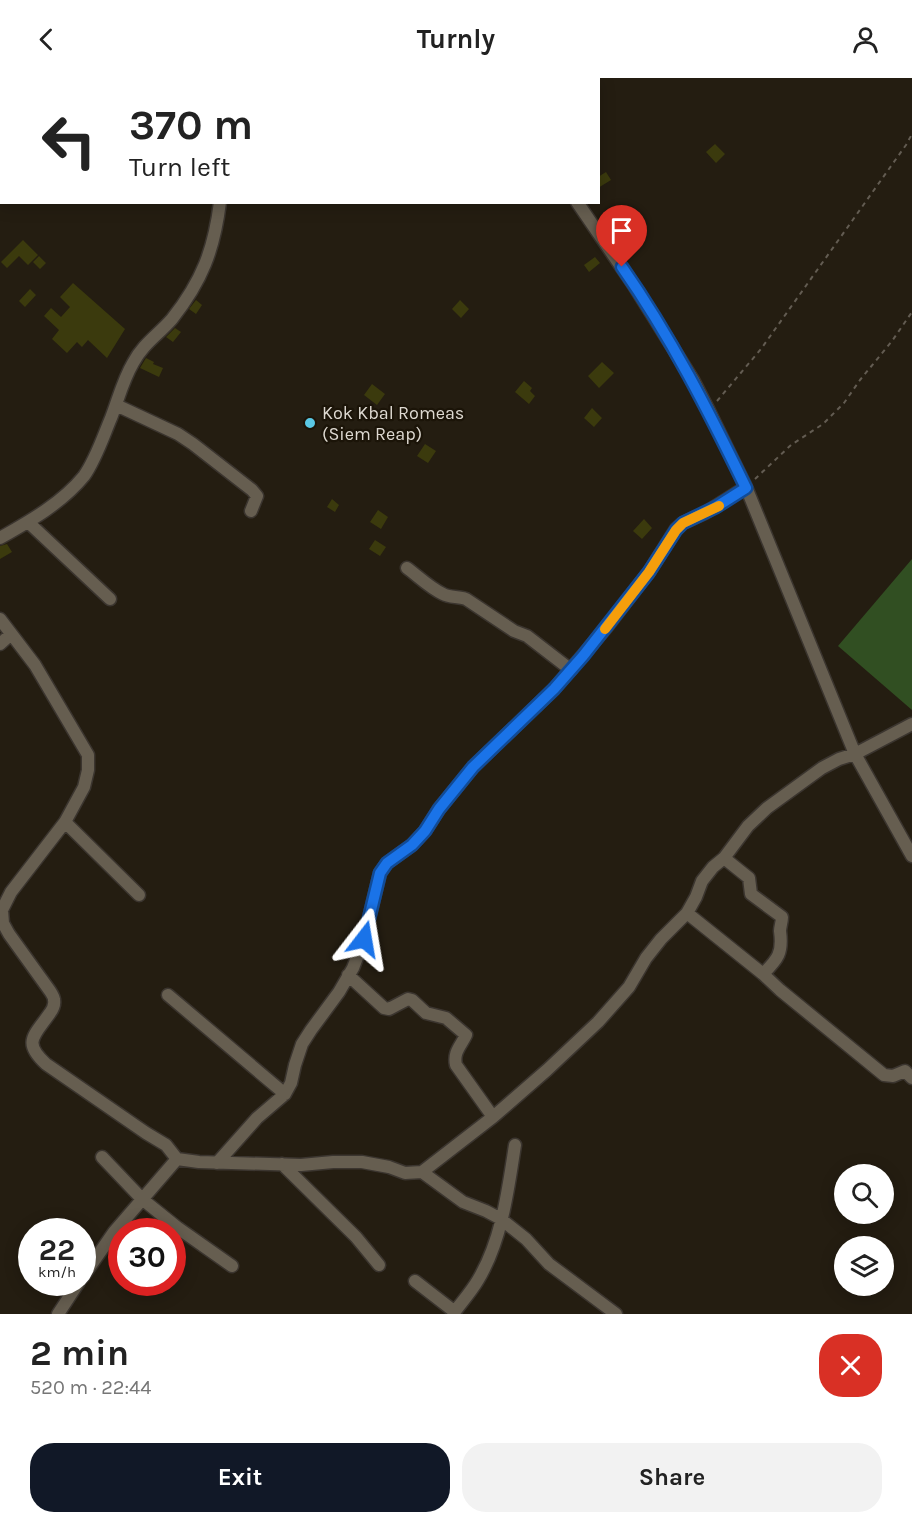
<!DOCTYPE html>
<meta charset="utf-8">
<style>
:root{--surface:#fff;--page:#f2f2f2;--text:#222;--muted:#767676;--accent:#111827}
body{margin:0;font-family:Karla,sans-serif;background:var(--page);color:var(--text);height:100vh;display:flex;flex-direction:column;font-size:22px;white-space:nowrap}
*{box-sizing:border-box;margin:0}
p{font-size:20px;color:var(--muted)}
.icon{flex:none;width:33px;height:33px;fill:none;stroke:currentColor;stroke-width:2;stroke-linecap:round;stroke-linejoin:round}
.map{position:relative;height:1236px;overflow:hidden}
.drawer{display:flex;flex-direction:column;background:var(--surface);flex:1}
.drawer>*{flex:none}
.top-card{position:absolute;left:0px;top:0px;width:600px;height:126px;box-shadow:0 3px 15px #0003;background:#fff;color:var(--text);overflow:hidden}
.tools{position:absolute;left:834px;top:1086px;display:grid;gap:12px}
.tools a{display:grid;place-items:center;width:60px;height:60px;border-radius:50%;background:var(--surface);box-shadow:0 3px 15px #0003;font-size:30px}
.speed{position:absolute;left:18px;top:1140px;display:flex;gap:12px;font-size:30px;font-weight:700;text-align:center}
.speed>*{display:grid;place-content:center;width:78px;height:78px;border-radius:50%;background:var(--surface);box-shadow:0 3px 15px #0003;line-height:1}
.speed small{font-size:15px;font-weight:400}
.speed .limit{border:9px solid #d22;background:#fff;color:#111}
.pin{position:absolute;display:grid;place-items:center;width:51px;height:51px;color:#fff;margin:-62px -26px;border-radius:50% 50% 50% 0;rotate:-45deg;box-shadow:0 0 6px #0007}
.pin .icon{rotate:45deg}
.me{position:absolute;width:66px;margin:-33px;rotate:14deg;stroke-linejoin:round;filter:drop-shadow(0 0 4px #0008)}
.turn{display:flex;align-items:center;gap:21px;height:126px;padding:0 30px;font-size:27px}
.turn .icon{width:78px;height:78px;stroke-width:2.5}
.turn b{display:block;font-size:42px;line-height:51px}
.round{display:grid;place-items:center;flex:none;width:63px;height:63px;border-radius:24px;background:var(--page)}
.overview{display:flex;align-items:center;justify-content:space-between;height:102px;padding:0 30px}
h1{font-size:36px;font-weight:700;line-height:45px}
.cta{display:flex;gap:12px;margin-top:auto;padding:12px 30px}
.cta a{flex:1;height:69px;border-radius:24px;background:var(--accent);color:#fff;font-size:24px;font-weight:700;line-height:69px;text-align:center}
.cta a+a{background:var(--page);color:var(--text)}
header{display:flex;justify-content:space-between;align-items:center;height:78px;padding:0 30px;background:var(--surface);font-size:27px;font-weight:700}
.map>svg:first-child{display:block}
</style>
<header><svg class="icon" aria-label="back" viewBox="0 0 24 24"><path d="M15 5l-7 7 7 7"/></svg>Turnly<svg class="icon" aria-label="person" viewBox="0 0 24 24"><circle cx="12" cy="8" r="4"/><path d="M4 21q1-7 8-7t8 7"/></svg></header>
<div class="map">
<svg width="912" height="1236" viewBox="0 0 912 1236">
<rect width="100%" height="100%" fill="#241d11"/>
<path fill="#314f22" d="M912 481V632L838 568Z"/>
<path fill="#3b3a0d" d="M715 66 725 76 716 85 706 74Z
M606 94 611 102 598 110V99Z
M23 162 38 177 28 187 19 178 7 190 1 184Z
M39 178 46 185 40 191 33 184Z
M595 179 600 185 589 194 584 187Z
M73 205 125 251 107 280 88 262 82 269 77 264 67 275 52 261 59 252 44 238 51 230 61 239 70 229 60 219Z
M30 211 36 217 25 229 19 223Z
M196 222 202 227 196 236 189 231Z
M460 222 469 231 461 240 452 231Z
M175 250 181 254 173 264 166 259Z
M146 280 154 284 153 286 163 290 159 299 140 290Z
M602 284 614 295 599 310 588 298Z
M524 303 532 310 530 313 535 318 529 326 515 314Z
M372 306 385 316 377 327 364 317Z
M592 330 602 340 594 349 584 340Z
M425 366 436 373 428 385 417 378Z
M332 421 339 427 335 434 327 429Z
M378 432 388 439 381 451 370 444Z
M644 441 652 450 642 461 633 453Z
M375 462 386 469 380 478 369 471Z
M7 466 12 474 0 481V468Z"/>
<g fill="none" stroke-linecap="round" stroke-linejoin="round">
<defs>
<path id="street" d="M2 0 4 2
M490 0 491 2
M219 2 220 0
M577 124 633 206 693 302 709 333 746 409 855 676 912 778
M116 327 178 356 193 366 252 412 257 418 251 433
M28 444 110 521
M0 460C30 443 62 425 84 398 96 381 103 359 111 340 118 322 123 302 133 285 143 266 158 257 172 241 202 203 214 172 220 124
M407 490C419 499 430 510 443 516 450 520 458 518 466 521L514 553 527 558 571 592
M0 541 35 587 88 677V692L84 709 65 744 11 814 2 832 3 845 9 856 50 913C52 916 54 919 54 922 55 927 53 931 50 935 34 958 22 964 46 986L146 1055 166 1067 177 1081 199 1084 301 1087 333 1084H362L389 1089 405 1095 422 1094 493 1039 547 992 598 944 629 909 646 880 661 861 687 835 696 819 702 803 713 789 724 780 748 748 767 730 822 690 839 681 855 676 912 646
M0 566 11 556
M65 744 139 817
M724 780 749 800 751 816 782 839C782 844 780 849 780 853 783 875 778 881 763 896L780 912 884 997 893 998 905 993 912 1000
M687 835 763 896
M348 897 384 930 389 931 408 921 412 922 426 935 446 940 466 957C461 968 453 974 456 987L493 1039
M168 917 285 1016
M102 1079 142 1121 178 1150 232 1188
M217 1085 257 1040 285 1016 291 1005 295 987 302 966 311 952 339 914 353 890 364 861 380 795 387 785 412 767 425 753 439 731 473 689 554 611 606 550 649 494 676 451 683 445 705 435 746 409
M282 1086 356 1159 379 1187
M422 1094 463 1124 486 1133 501 1141 526 1161 549 1186 616 1236
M82 1200 114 1154 177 1081
M415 1203 455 1234
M58 1236 79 1204
M453 1236C461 1225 471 1214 478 1202 502 1162 508 1112 515 1067"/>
</defs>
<use href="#street" stroke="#3b352f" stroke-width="15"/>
<path stroke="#635c52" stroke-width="2" stroke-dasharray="4.5 4.5" stroke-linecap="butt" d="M717 323 761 271 906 67 912 56
M755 401 791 367 823 346 844 325 860 302 892 263 912 234"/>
<use href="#street" stroke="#665e50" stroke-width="12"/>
</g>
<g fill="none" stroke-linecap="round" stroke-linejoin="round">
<defs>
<path id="route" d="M364 861 380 795 387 785 412 767 425 753 439 731 473 689 554 611 583 578 649 494 676 452 683 445 716 429 746 410C709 334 671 259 622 189"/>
</defs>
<use href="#route" stroke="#114b97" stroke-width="15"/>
<use href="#route" stroke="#1a73e8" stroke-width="10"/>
<path stroke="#f59e0b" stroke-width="10" d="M605 551 649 494 676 452 683 445 719 428"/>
</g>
<circle fill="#5ac8e5" stroke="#1b1408" stroke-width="2" cx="310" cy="345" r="6"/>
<g text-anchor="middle" stroke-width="4.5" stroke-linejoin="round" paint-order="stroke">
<g font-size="18" fill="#ded9d1" stroke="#1b1408" text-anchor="start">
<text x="322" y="341">Kok Kbal Romeas<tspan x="322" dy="21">(Siem Reap)</tspan></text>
</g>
</g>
</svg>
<div class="tools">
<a><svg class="icon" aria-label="search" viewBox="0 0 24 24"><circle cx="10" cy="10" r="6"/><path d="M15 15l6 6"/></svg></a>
<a><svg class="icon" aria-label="layers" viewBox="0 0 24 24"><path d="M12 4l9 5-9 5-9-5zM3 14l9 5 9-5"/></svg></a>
</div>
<div class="speed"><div>22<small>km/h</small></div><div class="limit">30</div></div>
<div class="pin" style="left:622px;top:189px;background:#d93025"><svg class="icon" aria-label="arrive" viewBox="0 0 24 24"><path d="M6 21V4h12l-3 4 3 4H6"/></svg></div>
<svg class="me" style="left:364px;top:861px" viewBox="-20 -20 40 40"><path d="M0-17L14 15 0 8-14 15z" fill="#1a73e8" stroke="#fff" stroke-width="4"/></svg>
<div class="top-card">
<div class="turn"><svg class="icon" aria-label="left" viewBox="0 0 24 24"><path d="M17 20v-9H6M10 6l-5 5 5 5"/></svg><div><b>370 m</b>Turn left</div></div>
</div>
</div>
<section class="drawer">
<div class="overview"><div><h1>2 min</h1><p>520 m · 22:44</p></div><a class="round" style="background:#d93025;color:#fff"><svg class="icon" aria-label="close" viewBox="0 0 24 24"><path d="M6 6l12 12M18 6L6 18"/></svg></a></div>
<div class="cta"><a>Exit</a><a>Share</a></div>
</section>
